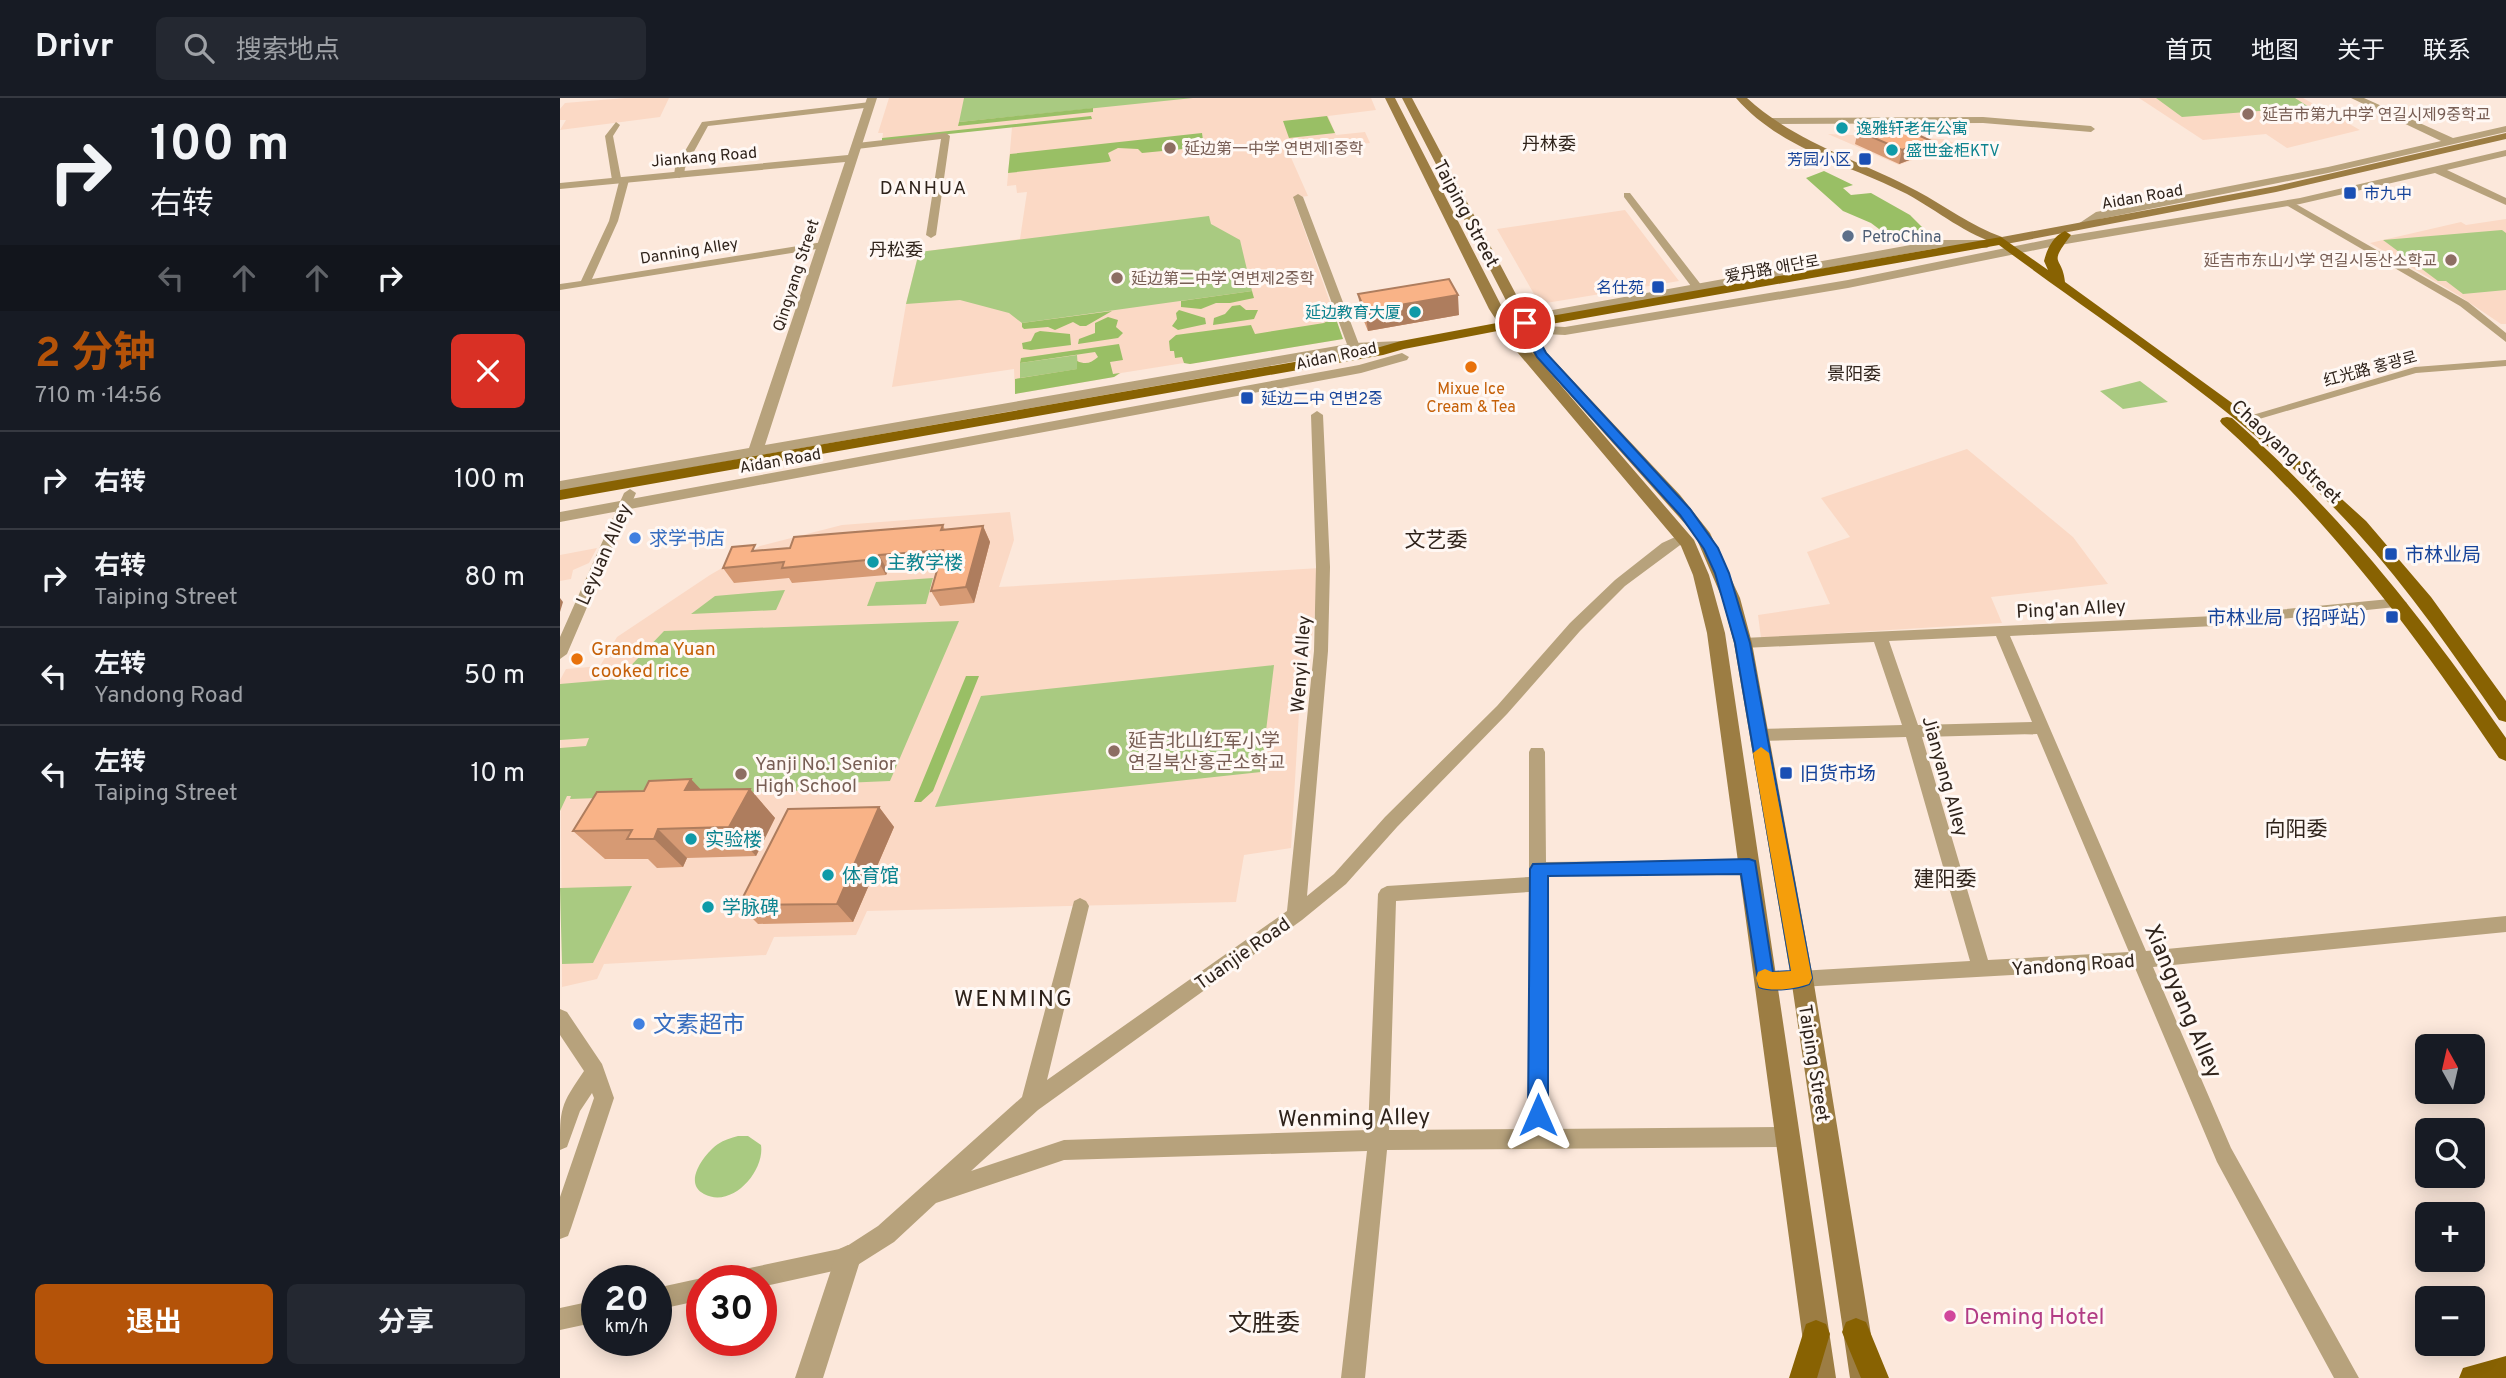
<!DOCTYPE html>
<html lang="zh">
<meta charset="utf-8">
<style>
:root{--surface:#171b24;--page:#242831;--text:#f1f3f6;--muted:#9ea1a6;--line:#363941;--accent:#b45309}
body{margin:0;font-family:Overpass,"Noto Sans SC","Noto Sans KR",sans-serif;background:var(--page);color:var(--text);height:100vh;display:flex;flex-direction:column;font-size:26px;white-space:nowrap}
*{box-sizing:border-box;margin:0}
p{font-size:23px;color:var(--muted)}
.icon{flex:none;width:38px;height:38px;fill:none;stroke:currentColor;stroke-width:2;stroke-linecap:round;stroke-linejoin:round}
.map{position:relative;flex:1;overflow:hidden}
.sheet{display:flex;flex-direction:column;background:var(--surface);width:560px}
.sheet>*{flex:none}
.top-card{background:#171b24;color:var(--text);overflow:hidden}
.needle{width:46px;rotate:352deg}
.tools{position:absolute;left:1855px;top:936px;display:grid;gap:14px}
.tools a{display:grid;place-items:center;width:70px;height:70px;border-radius:10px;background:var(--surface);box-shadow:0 4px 18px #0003;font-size:35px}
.speed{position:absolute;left:21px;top:1167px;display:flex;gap:14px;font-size:35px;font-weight:700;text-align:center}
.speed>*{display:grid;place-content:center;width:91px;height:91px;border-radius:50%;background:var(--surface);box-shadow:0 4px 18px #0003;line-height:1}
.speed small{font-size:18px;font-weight:400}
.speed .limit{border:10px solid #d22;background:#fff;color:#111}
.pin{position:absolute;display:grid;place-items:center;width:60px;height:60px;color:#fff;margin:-30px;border:4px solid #fff;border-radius:50%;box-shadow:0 2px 7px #0007}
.me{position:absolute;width:77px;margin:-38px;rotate:0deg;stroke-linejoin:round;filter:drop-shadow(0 0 5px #0008)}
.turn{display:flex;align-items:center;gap:24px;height:147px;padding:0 35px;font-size:32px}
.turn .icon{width:91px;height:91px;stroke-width:2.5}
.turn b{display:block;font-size:49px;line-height:60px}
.lanes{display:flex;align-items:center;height:66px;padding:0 35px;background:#0003;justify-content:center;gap:35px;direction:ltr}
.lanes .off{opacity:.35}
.round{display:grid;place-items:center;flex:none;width:74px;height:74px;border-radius:10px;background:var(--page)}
.headline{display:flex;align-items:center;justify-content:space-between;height:119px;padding:0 35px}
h1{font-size:42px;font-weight:700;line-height:52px;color:var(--accent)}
.primary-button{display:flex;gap:14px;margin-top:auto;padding:14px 35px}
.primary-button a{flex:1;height:80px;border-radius:10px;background:var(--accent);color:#fff;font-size:28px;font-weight:700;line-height:80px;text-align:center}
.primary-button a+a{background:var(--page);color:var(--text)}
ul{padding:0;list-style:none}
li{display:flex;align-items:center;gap:21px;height:98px;padding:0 35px;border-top:2px solid var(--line)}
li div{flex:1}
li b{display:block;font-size:26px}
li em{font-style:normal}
header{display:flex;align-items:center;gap:42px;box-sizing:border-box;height:98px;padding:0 35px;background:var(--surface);border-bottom:2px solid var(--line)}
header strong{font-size:33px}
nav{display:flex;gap:38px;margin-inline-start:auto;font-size:24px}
.search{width:490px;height:63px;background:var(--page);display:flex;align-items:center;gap:18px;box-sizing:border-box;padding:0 24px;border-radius:10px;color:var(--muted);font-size:26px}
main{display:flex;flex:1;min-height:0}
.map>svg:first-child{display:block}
</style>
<header>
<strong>Drivr</strong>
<div class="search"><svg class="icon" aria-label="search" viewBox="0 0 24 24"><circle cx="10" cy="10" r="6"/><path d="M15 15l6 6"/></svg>搜索地点</div>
<nav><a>首页</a><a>地图</a><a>关于</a><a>联系</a></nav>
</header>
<main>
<section class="sheet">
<div class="top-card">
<div class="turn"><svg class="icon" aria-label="right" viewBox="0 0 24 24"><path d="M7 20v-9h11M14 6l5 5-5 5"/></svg><div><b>100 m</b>右转</div></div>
<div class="lanes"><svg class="icon off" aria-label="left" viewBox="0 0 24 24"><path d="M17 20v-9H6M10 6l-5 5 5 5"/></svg><svg class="icon off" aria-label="ahead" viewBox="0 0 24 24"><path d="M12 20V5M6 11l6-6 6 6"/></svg><svg class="icon off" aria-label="ahead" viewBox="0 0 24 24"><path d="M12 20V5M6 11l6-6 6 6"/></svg><svg class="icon" aria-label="right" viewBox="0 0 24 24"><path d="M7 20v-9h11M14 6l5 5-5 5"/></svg></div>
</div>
<div class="headline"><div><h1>2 分钟</h1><p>710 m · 14:56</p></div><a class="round" style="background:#d93025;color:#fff"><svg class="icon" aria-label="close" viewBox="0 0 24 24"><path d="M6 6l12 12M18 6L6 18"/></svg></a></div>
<ul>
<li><svg class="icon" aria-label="right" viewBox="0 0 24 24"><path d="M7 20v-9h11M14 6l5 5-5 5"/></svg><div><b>右转</b></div><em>100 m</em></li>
<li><svg class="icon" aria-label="right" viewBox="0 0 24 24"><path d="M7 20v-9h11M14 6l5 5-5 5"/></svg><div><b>右转</b><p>Taiping Street</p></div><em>80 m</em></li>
<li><svg class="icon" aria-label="left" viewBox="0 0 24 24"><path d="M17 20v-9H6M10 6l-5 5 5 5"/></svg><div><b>左转</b><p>Yandong Road</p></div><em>50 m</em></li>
<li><svg class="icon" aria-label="left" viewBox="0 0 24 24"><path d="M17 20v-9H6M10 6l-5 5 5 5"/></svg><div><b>左转</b><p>Taiping Street</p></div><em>10 m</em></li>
</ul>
<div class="primary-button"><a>退出</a><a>分享</a></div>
</section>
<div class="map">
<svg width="1946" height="1280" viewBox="0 0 1946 1280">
<rect width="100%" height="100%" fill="#fce8db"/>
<path fill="#fbd9c5" d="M65 0H109L100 19 0 32 6 22H0V11L5 5Z
M329 0H811L816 12 768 18 776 37 805 34 810 45 729 55 748 98 733 100 783 241 630 266 624 265 561 275 554 279 455 296 454 271 332 289 346 206 359 154 460 141 467 94 457 95 456 87 447 88 452 29 322 43 323 35H318Z
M1579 0H1743L1800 32 1727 50 1706 36 1643 42Z
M1268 36 1383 41 1392 44 1405 54 1355 61 1339 67Z
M1065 112 1119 183 986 205 978 203 937 131Z
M1946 121V226H1941L1898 197 1810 145 1901 124 1906 127Z
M1407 351 1513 439 1548 486 1431 499 1442 525 1201 540 1198 517 1270 506 1247 454 1290 439 1261 400Z
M450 414 454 442 439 489 760 470 752 540 743 547 731 750 684 757 676 804 307 813 296 837 214 839 206 857 44 866 37 881 2 889 0 582 6 571 40 568 57 539 150 477 200 448 282 427Z
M37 450 29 465 13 472 11 481 0 483V457Z"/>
<path fill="#a9ca81" d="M404 0H633L399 24Z
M1596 0H1735L1749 9 1622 19Z
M649 118 651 126 680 142 692 193 462 225 449 215 400 202 346 206 359 154Z
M1942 132 1946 135V192L1903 196 1886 183H1878L1823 142Z
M517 257 518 271 460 280V265Z
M1580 283 1608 304 1563 311 1540 293Z
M373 480 366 506 307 508 316 484Z
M225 492 216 512 131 516 155 498Z
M399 523 330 683 259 686 256 692 10 701 11 698H7L0 713V650L26 648 29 640 0 642V586L58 581 104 533Z
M714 567 701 674 375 709 421 598Z
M72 788 33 865 2 866 0 790Z
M178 1038H188L201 1047C205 1073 172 1111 144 1096 122 1085 145 1055 158 1046 164 1042 171 1040 178 1038Z"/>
<path fill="#99bf65" d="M533 10V14L398 28 399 24Z
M531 18 532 21 322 43V40Z
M767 18 775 35 729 40 723 23Z
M642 35 644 49 582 55 578 51 558 50 548 55 551 63 548 64 448 75 450 56Z
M1264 73 1293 87 1283 90 1291 97 1311 95 1350 117 1363 130 1358 134 1331 140 1311 125 1283 113 1246 80Z
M692 193 694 200 670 205H656L641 211 621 209V203Z
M680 207 686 212H698L694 221 653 227 654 220 665 216 672 208Z
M619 212 645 220 646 226 618 232 612 228 617 221 616 215Z
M552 213 526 228H520L513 224 495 232 488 229 464 231 462 229V225Z
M775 218 783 241 630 266 624 265 622 259 615 260 614 253H610L609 243 616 237 691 227 695 236 764 225Z
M548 219 558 222 556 229 563 235 558 240 518 246 519 241 535 235V225Z
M480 233 510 236 511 247 471 252 463 251 462 245 471 243 475 235Z
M559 246 563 262 550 264 553 276 560 275 554 279 455 296V281L517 271V263C526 267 531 265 538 259L535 254 460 265 461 260Z
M406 578H419L373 693 361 704H354Z"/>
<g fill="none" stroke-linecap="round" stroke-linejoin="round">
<path fill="#b7a27c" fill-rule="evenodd" d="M310 4 313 5V9L148 28 125 70 124 77 119 80 114 77 115 70 142 24Z
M1423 19 1531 28 1535 31 1531 34 1423 25 1206 26 1202 23 1206 20Z
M56 24 60 27 53 38 61 80 69 82 58 123 32 181 263 144 268 147 263 150 0 192V186L21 183 49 123 59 84 52 82 45 38Z
M386 35 390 38 376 137 371 140 366 137 381 41 297 51 293 48 297 45Z
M1064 95H1070L1142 188V192H1134L1064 99Z
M738 96 743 99 800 249 798 251 788 249 733 99Z
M1729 102 1908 204 1946 235V244L1900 208 1726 107 1724 105Z
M1946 262V268L1856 275 1689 324 1685 325 1679 321 1855 269Z
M757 313 763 317 770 469 768 553 747 798 774 776 825 719 937 608 1010 525 1055 482 1102 445 1124 435 1131 439 1065 488 1020 533 947 616 837 729 786 786 742 822 478 1012 411 1073 504 1042 808 1032 818 796 821 791 827 788 969 779V654L971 650H983L985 654 986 764 1189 762 1195 764 1198 769 1195 774 1189 776 986 778 988 1031 1228 1029 1235 1032 1238 1039 1235 1046 1228 1049 827 1052 805 1280H781L807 1053 504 1062 376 1105 334 1144 296 1168 201 1189V1183H169L172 1175 180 1172 284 1150 318 1128 462 999 514 803 520 800 526 803 529 808 487 982 727 813 754 553 756 469 751 317ZM969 794 968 1031 829 1032 836 803Z
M70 391 76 395 7 556 0 561V539L64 395Z
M1840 500 1847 505 1845 508 1655 528 1450 538 1586 853 1946 818V834L1593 869 1671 1050 1799 1280H1774L1657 1064 1575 870 1205 891 1198 889 1196 883 1198 877 1205 875 1410 863 1346 639 1198 643 1192 641 1190 637 1192 633 1198 631 1342 627 1314 544 1183 550 1176 545 1183 540 1655 518ZM1436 538 1472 624 1358 627 1329 543ZM1477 636 1569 854 1428 862 1362 639Z
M0 911 7 914 42 966 54 1000 11 1130 8 1138 0 1141V1099L34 1000 32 995 20 1013 7 1049 0 1052C0 1010 0 1008 24 973L0 937Z
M142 1180 149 1183H142V1202L96 1212V1190Z
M37 1202V1224L0 1232V1210Z"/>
<path fill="#b7a27c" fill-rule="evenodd" d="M307 0H317L205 347 794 245 841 243 848 247 841 251 794 253 202 357 197 367H187L186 360 0 393V383L189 350 285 64 0 91V85L288 57Z
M1791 0H1804L1893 40 1946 28V34L1768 75 1540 121 1524 130 1518 126 1536 114 1768 69 1881 43Z
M1946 52V58L1887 72 1946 100V107L1875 75 1740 106 1500 147 1288 190 1005 237 984 236 977 232 984 228 1005 229 1288 182 1500 139 1740 100Z
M1378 142H1427L1433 146 1427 150H1378L990 220 974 226 967 222 987 213Z
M842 255 849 259 847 262 801 275 0 424V414L799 267Z
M288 1147 297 1151 301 1160 263 1280H235L275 1160 279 1151Z"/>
<path fill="#9c7d43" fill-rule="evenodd" d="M825 0H835L943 211 970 252 974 257 842 0H852L987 255 1120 397 1150 435 1180 500 1192 545 1253 880 1318 1280H1290L1231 880 1174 545 1162 500 1135 437 985 269 1134 442 1149 477 1165 535 1276 1280H1248L1147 535 1133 477 1121 448 958 255 929 211Z
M1176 0H1187C1236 45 1299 62 1357 93 1385 108 1411 128 1442 139L1716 88 1946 35V41L1716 94 1441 147C1406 137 1378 113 1347 96 1290 67 1220 51 1176 0Z"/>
<path fill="#886202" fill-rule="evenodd" d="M1505 133 1511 137C1487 169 1502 156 1505 184L1690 318 1806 423 1871 499 1946 603V624L1939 622C1894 557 1849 491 1795 432 1694 321 1559 236 1439 147L991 226H974L844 251 823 257 0 402V392L820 249 841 243 974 218H991L1441 139 1488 172 1484 163C1487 151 1493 138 1505 133Z
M1667 319 1672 320C1782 417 1863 520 1946 640V663L1939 660C1855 536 1774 427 1662 326L1660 323 1662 320Z
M1296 1220 1306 1224 1329 1280H1301L1282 1234 1286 1224Z
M1256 1222 1266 1226 1270 1236 1257 1280H1229L1246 1226Z
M1946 1258V1280H1899L1903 1270Z"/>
</g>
<path fill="#d69a74" d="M1298 33 1365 56 1339 66 1295 46Z
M798 196 899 217 808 233 801 216Z
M383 427 385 432 423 428 430 444 414 505 380 508 371 493 378 468 328 473 326 477 232 485 229 480 174 485 163 470 199 453 230 450Z
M190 691 215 720 196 758 127 760 123 769 97 770 88 761H45L13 733 84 693Z
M319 709 334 729 293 824 198 826 179 807Z"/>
<path fill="#ae7d5e" d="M1369 42 1365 56 1339 66 1342 52Z
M898 197 899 217 808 233 805 213Z
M423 428 430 444 414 505 406 489Z
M319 457 328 473 326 477 317 461Z
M0 500 3 504 0 514Z
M131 681 158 710 125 692Z
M190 691 215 720 196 758 169 729Z
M319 709 334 729 293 824 277 806Z
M98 731 127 760 123 769 94 741Z"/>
<path fill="#f9b387" stroke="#ae7d5e" stroke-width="2" d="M1347 32 1369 42 1342 52 1298 33Z
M889 181 898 197 805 213 798 196Z
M383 427 381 432 423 428 406 489 371 493 383 452 319 457 317 461 222 470 224 464 163 470 172 449 195 447 192 453 230 450 234 439Z
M131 681 125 692 190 691 169 729 98 731 94 741H67L72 732 13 733 37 694 84 693 89 683Z
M319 709 277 806 179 807 228 711Z"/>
<path fill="#1a73e8" stroke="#114b97" stroke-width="2" d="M961 223H969L986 255 1130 411 1158 450 1169 475 1190 545 1252 880 1249 886C1236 891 1212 894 1199 889L1181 776 988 778V1017L985 1024 978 1027 971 1024 968 1017 970 771 973 766 1189 761 1195 763 1213 874 1231 873 1175 545 1155 475 1144 451 1120 417 977 259 959 225Z"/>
<path fill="#f59e0b" d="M1201 649 1209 655 1252 880 1249 886C1236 891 1212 894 1199 889L1196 880 1198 874 1205 871 1212 874 1231 873 1193 655Z"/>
<g fill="#8d6e63" stroke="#fff8f4" stroke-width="2.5">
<circle cx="1688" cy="16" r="7"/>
<circle cx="610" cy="50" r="7"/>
<circle cx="1891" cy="162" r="7"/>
<circle cx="557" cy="180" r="7"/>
<circle cx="554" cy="653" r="7"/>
<circle cx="181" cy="676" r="7"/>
</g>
<g fill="#0f9aa8" stroke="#fff8f4" stroke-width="2.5">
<circle cx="1282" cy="30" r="7"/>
<circle cx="1332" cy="52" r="7"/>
<circle cx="855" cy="214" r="7"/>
<circle cx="313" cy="464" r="7"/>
<circle cx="131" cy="741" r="7"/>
<circle cx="268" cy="777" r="7"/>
<circle cx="148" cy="809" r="7"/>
</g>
<g fill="#1a4fb4" stroke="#fff8f4" stroke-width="2.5">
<rect x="1298" y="54" width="14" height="14" rx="3.5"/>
<rect x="1783" y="88" width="14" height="14" rx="3.5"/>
<rect x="1091" y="182" width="14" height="14" rx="3.5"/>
<rect x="680" y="293" width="14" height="14" rx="3.5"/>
<rect x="1824" y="449" width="14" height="14" rx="3.5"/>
<rect x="1825" y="512" width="14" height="14" rx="3.5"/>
<rect x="1219" y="668" width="14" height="14" rx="3.5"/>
</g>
<circle fill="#5c6f8a" stroke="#fff8f4" stroke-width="2.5" cx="1288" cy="138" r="7"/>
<g fill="#e8710a" stroke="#fff8f4" stroke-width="2.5">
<circle cx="911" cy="269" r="7"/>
<circle cx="17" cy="561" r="7"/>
</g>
<g fill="#3f7fe0" stroke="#fff8f4" stroke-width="2.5">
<circle cx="75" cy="440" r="7"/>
<circle cx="79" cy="926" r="7"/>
</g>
<circle fill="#d1479c" stroke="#fff8f4" stroke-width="2.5" cx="1390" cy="1218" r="7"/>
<g text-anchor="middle" stroke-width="6" stroke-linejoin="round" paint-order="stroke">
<g font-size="16" fill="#785e54" stroke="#fff8f4" text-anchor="start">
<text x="1702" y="22">延吉市第九中学 연길시제9중학교</text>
<text x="624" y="56">延边第一中学 연변제1중학</text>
<text x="1877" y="168" text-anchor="end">延吉市东山小学 연길시동산소학교</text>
<text x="571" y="186">延边第二中学 연변제2중학</text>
</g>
<g font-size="16" fill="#0d838f" stroke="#fff8f4" text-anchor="start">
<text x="1296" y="36">逸雅轩老年公寓</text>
<text x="1346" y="58">盛世金柜KTV</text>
<text x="841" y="220" text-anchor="end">延边教育大厦</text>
</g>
<g font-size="16" fill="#2f231b" stroke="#fff8f4">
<text transform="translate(144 58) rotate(-5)" y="6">Jiankang Road</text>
<text transform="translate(1582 98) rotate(-10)" y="6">Aidan Road</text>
<text transform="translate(129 152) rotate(-9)" y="6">Danning Alley</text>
<text transform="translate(1212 170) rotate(-10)" y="6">爱丹路 애단로</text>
<text transform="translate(235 177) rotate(-72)" y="6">Qingyang Street</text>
<text transform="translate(776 257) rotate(-12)" y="6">Aidan Road</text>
<text transform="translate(1810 270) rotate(-15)" y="6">红光路 홍광로</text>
<text transform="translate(220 362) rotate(-10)" y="6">Aidan Road</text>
</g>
<g font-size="16" fill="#164399" stroke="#fff8f4" text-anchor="end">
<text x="1291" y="67">芳园小区</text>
<text x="1804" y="101" text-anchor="start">市九中</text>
<text x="1084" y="195">名仕苑</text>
<text x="701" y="306" text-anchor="start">延边二中 연변2중</text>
</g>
<g font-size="16" fill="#4e5e75" stroke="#fff8f4" text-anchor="start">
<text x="1302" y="144">PetroChina</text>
</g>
<g font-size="16" fill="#c56008" stroke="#fff8f4">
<text x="911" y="296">Mixue Ice<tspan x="911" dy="18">Cream &amp; Tea</tspan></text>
</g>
<g font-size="18" fill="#2f231b" stroke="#fff8f4">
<text x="989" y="52">丹林委</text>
<text x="336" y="158">丹松委</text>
<text x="1294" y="282">景阳委</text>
</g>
<g font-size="19" letter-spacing="2" fill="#2f231b" stroke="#fff8f4">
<text x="364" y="96">DANHUA</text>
</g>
<g font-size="19" fill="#2f231b" stroke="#fff8f4">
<text transform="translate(907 115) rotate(62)" y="7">Taiping Street</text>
<text transform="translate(1727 353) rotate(43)" y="7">Chaoyang Street</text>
<text transform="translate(43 456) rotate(-66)" y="7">Leyuan Alley</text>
<text transform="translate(1511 510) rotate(-3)" y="7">Ping'an Alley</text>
<text transform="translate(740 566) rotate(-86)" y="7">Wenyi Alley</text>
<text transform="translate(1386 678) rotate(74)" y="7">Jianyang Alley</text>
<text transform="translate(682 855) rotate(-35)" y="7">Tuanjie Road</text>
<text transform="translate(1513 866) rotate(-4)" y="7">Yandong Road</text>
<text transform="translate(1255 965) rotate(81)" y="7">Taiping Street</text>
</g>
<g font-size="19" fill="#366cbe" stroke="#fff8f4" text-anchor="start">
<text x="89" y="447">求学书店</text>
</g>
<g font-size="19" fill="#164399" stroke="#fff8f4" text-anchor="start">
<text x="1845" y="463">市林业局</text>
<text x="1818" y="526" text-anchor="end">市林业局（招呼站）</text>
<text x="1240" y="682">旧货市场</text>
</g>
<g font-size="19" fill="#0d838f" stroke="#fff8f4" text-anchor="start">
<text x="327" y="471">主教学楼</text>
<text x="145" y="748">实验楼</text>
<text x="282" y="784">体育馆</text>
<text x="162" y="816">学脉碑</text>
</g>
<g font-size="19" fill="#c56008" stroke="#fff8f4" text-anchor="start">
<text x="31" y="557">Grandma Yuan<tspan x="31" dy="22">cooked rice</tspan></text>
</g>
<g font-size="19" fill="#785e54" stroke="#fff8f4" text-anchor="start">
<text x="568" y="649">延吉北山红军小学<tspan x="568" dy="22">연길북산홍군소학교</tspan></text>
<text x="195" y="672">Yanji No.1 Senior<tspan x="195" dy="22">High School</tspan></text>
</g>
<g font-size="21" fill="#2f231b" stroke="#fff8f4">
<text x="876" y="449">文艺委</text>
<text x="1736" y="738">向阳委</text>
<text x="1385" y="788">建阳委</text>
</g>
<g font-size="23" letter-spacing="2" fill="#2f231b" stroke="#fff8f4">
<text x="454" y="908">WENMING</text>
</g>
<g font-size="23" fill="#2f231b" stroke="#fff8f4">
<text transform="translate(1624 903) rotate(67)" y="8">Xiangyang Alley</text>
<text transform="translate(794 1019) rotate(-1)" y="8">Wenming Alley</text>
</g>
<g font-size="23" fill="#366cbe" stroke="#fff8f4" text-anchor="start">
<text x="93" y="934">文素超市</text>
</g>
<g font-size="23" fill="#b23c85" stroke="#fff8f4" text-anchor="start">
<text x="1404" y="1226">Deming Hotel</text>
</g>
<g font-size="24" fill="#2f231b" stroke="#fff8f4">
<text x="704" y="1233">文胜委</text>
</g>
</g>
</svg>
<div class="tools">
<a><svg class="needle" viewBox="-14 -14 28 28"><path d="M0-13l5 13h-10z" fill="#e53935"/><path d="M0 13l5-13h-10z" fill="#9ea1a6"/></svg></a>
<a><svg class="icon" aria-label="search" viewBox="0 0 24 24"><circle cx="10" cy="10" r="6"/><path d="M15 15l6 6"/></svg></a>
<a>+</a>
<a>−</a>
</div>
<div class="speed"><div>20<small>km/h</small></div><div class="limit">30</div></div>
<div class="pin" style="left:965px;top:225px;background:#d93025"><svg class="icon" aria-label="arrive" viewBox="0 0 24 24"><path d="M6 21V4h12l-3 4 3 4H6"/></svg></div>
<svg class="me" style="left:978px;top:1017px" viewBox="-20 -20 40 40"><path d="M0-17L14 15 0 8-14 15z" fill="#1a73e8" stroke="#fff" stroke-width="4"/></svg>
</div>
</main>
